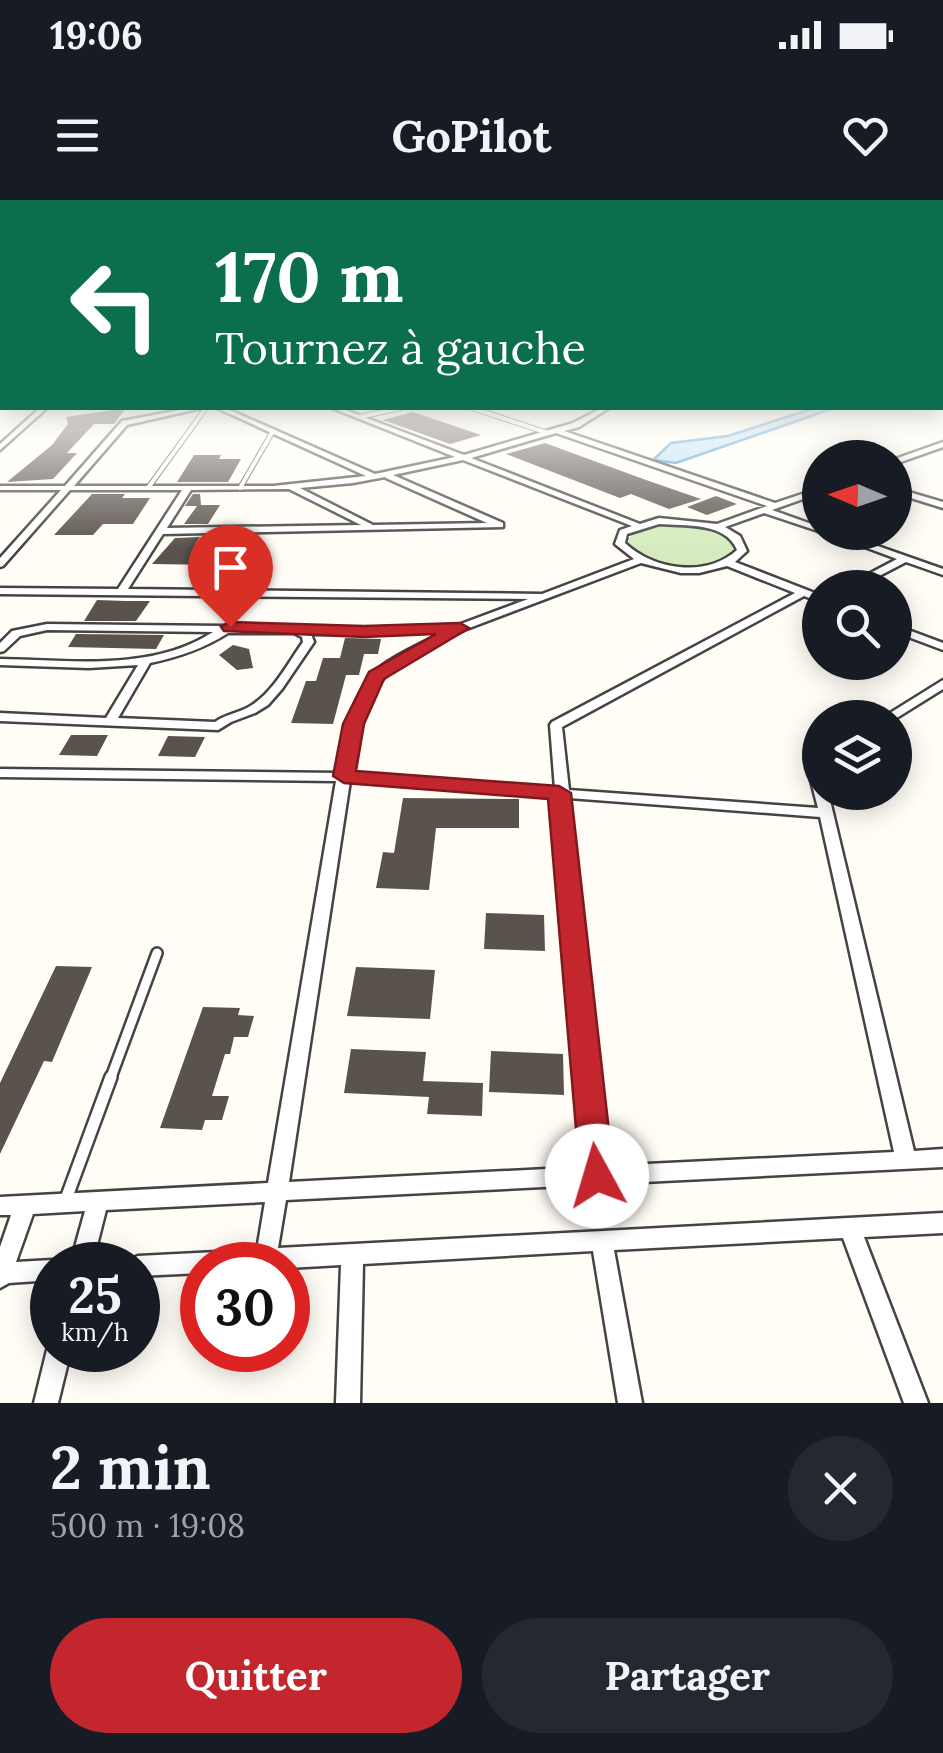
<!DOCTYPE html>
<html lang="fr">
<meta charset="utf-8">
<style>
:root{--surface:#171b24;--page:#242831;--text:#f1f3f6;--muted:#9ea1a6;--accent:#c4262e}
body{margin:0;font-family:Lora,serif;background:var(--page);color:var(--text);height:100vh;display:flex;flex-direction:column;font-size:38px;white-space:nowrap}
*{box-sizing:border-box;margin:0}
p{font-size:32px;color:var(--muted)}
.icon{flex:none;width:55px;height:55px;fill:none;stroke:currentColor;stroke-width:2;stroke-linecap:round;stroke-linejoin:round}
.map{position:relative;height:1203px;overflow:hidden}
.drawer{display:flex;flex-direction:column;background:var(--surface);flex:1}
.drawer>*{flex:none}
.guide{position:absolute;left:0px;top:0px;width:945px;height:210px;box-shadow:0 5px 25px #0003;background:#0b6e4f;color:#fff;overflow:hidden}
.needle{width:65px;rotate:272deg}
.tools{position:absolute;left:802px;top:240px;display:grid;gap:20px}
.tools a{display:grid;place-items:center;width:110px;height:110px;border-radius:50%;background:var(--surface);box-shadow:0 5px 25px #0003;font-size:50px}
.speed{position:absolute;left:30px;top:1042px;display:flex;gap:20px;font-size:50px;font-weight:700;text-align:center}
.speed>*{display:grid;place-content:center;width:130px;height:130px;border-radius:50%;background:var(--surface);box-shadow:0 5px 25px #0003;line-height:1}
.speed small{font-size:25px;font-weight:400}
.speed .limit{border:15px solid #d22;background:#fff;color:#111}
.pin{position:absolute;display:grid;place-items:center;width:85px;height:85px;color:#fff;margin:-102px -42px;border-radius:50% 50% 50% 0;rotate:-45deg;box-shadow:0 0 10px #0007}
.pin .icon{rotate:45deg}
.me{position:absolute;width:110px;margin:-55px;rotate:354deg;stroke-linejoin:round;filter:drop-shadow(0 0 8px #0008)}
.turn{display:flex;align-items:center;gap:35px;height:210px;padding:0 50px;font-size:45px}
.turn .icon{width:130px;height:130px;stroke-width:2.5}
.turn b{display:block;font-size:70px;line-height:85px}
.round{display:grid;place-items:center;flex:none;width:105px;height:105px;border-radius:52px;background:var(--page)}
.head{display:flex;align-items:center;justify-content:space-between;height:170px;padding:0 50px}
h1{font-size:60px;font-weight:800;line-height:75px}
.primary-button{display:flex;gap:20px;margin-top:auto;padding:20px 50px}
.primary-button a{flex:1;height:115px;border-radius:60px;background:var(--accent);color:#fff;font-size:40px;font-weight:800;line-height:115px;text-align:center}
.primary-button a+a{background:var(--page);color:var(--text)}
.status{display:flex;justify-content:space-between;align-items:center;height:70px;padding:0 50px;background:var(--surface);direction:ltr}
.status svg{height:28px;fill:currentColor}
header{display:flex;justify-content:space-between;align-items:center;height:130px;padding:0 50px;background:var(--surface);font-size:45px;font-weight:800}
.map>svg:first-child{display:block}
</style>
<div class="status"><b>19:06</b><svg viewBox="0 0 49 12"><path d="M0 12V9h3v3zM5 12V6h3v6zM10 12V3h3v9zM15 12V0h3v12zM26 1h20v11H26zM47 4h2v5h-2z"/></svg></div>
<header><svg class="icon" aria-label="menu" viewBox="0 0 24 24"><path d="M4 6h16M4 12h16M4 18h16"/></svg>GoPilot<svg class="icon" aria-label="heart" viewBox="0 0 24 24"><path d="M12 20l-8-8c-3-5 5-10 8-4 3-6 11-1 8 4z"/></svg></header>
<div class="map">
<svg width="943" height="1203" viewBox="0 0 943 1203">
<rect width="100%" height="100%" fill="#fffdf5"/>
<path fill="#d5ebbd" d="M662 324 699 326 732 341 733 352C707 375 654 368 629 346L628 339 634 332Z"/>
<path fill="#b9e0f7" stroke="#3f96cf" stroke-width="2.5" d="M814 208H834L676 263 653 260 671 243 728 236Z"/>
<path fill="#5a524d" d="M126 208 114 224H94L67 253H77L53 279 7 282 52 245 68 224 66 217Z
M413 212 481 235 450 244 383 220Z
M545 243 646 280 701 299 669 309 631 294 620 298 506 254Z
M194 255H221L219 259H241L228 282H177Z
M92 294H125L122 298H150L133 324H103L93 335H54Z
M193 294H200L201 305H220L208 324H184L197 306H185Z
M716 296 737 304 707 315 687 307Z
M200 337 195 344 228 345 217 365 152 364 175 338Z
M97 400 125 401H150L136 421H84Z
M76 434 164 435 156 449 68 447Z
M345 438 381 439 378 454H364L359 475H346L333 524 291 523 306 481H316L323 458H340Z
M233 445 249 449 253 468 237 470 219 455Z
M71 535H108L97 556 59 555Z
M168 536 205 537 195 557 158 556Z
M403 598 519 599V628H436L429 690 376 688 383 652 394 653Z
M486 713 544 715 545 751 484 749Z
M56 766 92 767 52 862 44 861 0 954V883Z
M356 767 435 770 430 819 347 816Z
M203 807 240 808 238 815 254 816 248 837H234L230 854H225L212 896H229L222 920H205L202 930 160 928Z
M351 849 426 852 423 881 483 883 482 916 427 914 429 897 344 893Z
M491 851 563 854 564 895 489 892Z"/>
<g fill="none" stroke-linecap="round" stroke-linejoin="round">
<defs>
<path id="service-far2" d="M472 208 548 233
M359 217 401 208
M148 288 206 208
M240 288 273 231"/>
<path id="service-far1" d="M110 880 157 753"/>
<path id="service" d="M66 999 111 877"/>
<path id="minor" d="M40 208H47L0 250V244Z
M191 208H202L127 225 74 286H273L366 276 217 208H225L375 274 455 257 332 208H340L464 255 573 223 602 208H609L579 227 564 231 775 303 820 288V293L772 310 820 327 821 332 764 313 725 327 740 336 747 351 735 362 820 395V402L804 396 562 527 569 590 818 608 809 573 813 561 820 557V592H828L914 951 943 949V967L286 1000 278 1048 943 1013V1033L864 1037 928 1203H904L843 1038 614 1050 642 1203H618L593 1051 363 1064 360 1203H336L341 1065 288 1068V1065H202V1073L138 1076V1065H128L130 1059 138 1056 257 1050 265 1002 106 1010 92 1065H70L85 1011 33 1014 16 1062 52 1060 61 1065H52V1080L9 1083 0 1088V1047L11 1015H0V997L268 983 336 581 0 577V569L338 573C344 535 353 483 389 461 406 450 426 441 445 432L311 434 314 442 282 489 268 505 255 513 231 522 218 530 0 521V513L106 518 138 465 89 468 0 465V459C71 460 151 472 213 432L47 430 20 436 4 451 0 452V443L12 431 47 424 223 426 229 424 234 426 364 428 458 425 528 399 0 394V388L118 389 182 290H70L3 366 0 367V358L61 290H0V286H65L122 221ZM556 233 767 306 717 324 659 318 640 324 471 258ZM463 260 632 326 620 330 615 344 634 359 542 394 128 389 163 334 503 327V323L393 275ZM385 277 386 278 487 323 373 325 300 288 353 283ZM289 289 361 325 167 328 191 290ZM659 324C685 326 726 322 737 350 706 378 654 370 625 343L627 334ZM641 363 681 373H699L727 366 795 393 552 522 550 525 555 589 351 574 356 538 373 491 393 467 464 430ZM228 433H294L302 437 303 442C288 463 274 491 252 505 240 513 226 514 215 522L118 518 150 463C179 457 203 449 228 433ZM350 581 556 597 586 967 289 982ZM569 598 820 617 894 952 606 966Z
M943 242V247L895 264V259Z
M895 288 943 302V308L895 293Z
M824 332H838L943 369V375L906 362 856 388H842L897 359Z
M895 425 943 443V450L895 432Z
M943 480V489L895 519 882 518Z
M52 1141V1150H71L58 1203H34L47 1150Z"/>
</defs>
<use href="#service-far2" stroke="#444" stroke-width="6"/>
<use href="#service-far1" stroke="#444" stroke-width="14"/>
<use href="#service" stroke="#444" stroke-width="16"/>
<use href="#minor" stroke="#444" stroke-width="5"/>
<use href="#service-far2" stroke="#fff" stroke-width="4"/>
<use href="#service-far1" stroke="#fff" stroke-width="9"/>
<use href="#service" stroke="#fff" stroke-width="11"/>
<use href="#minor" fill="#fff" fill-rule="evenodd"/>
</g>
<linearGradient id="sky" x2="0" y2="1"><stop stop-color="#95c6ee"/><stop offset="0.52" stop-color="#fffefa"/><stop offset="1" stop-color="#fffefa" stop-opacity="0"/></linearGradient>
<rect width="943" height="349" fill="url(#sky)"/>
<path fill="#c4262e" stroke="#7f191e" stroke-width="2.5" d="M230 422 364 426 460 423 469 428 384 479 364 524 356 571 559 586 571 593 614 976 609 986 597 990 585 986 580 976 548 599 344 583 333 576 343 524 369 472 436 434 364 437 224 431 221 427Z"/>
</svg>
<div class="tools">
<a><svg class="needle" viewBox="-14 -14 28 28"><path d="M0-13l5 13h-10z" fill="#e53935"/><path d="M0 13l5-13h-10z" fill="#9ea1a6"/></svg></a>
<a><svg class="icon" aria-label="search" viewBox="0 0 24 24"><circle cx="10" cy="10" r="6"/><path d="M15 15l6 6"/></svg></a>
<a><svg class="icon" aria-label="layers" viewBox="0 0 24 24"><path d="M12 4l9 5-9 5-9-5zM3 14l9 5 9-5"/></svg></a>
</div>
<div class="speed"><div>25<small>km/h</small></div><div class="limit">30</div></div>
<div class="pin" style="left:230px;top:427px;background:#d93025"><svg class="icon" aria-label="arrive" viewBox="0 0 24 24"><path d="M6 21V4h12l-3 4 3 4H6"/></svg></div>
<svg class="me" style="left:597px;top:976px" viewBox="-20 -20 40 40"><circle r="19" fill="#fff"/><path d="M0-13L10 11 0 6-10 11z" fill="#c4262e"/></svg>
<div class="guide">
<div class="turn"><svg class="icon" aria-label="left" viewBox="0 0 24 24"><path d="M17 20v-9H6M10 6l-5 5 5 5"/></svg><div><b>170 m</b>Tournez à gauche</div></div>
</div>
</div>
<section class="drawer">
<div class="head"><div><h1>2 min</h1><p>500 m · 19:08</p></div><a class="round"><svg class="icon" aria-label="close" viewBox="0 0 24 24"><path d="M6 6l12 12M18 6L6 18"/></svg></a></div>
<div class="primary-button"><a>Quitter</a><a>Partager</a></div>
</section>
